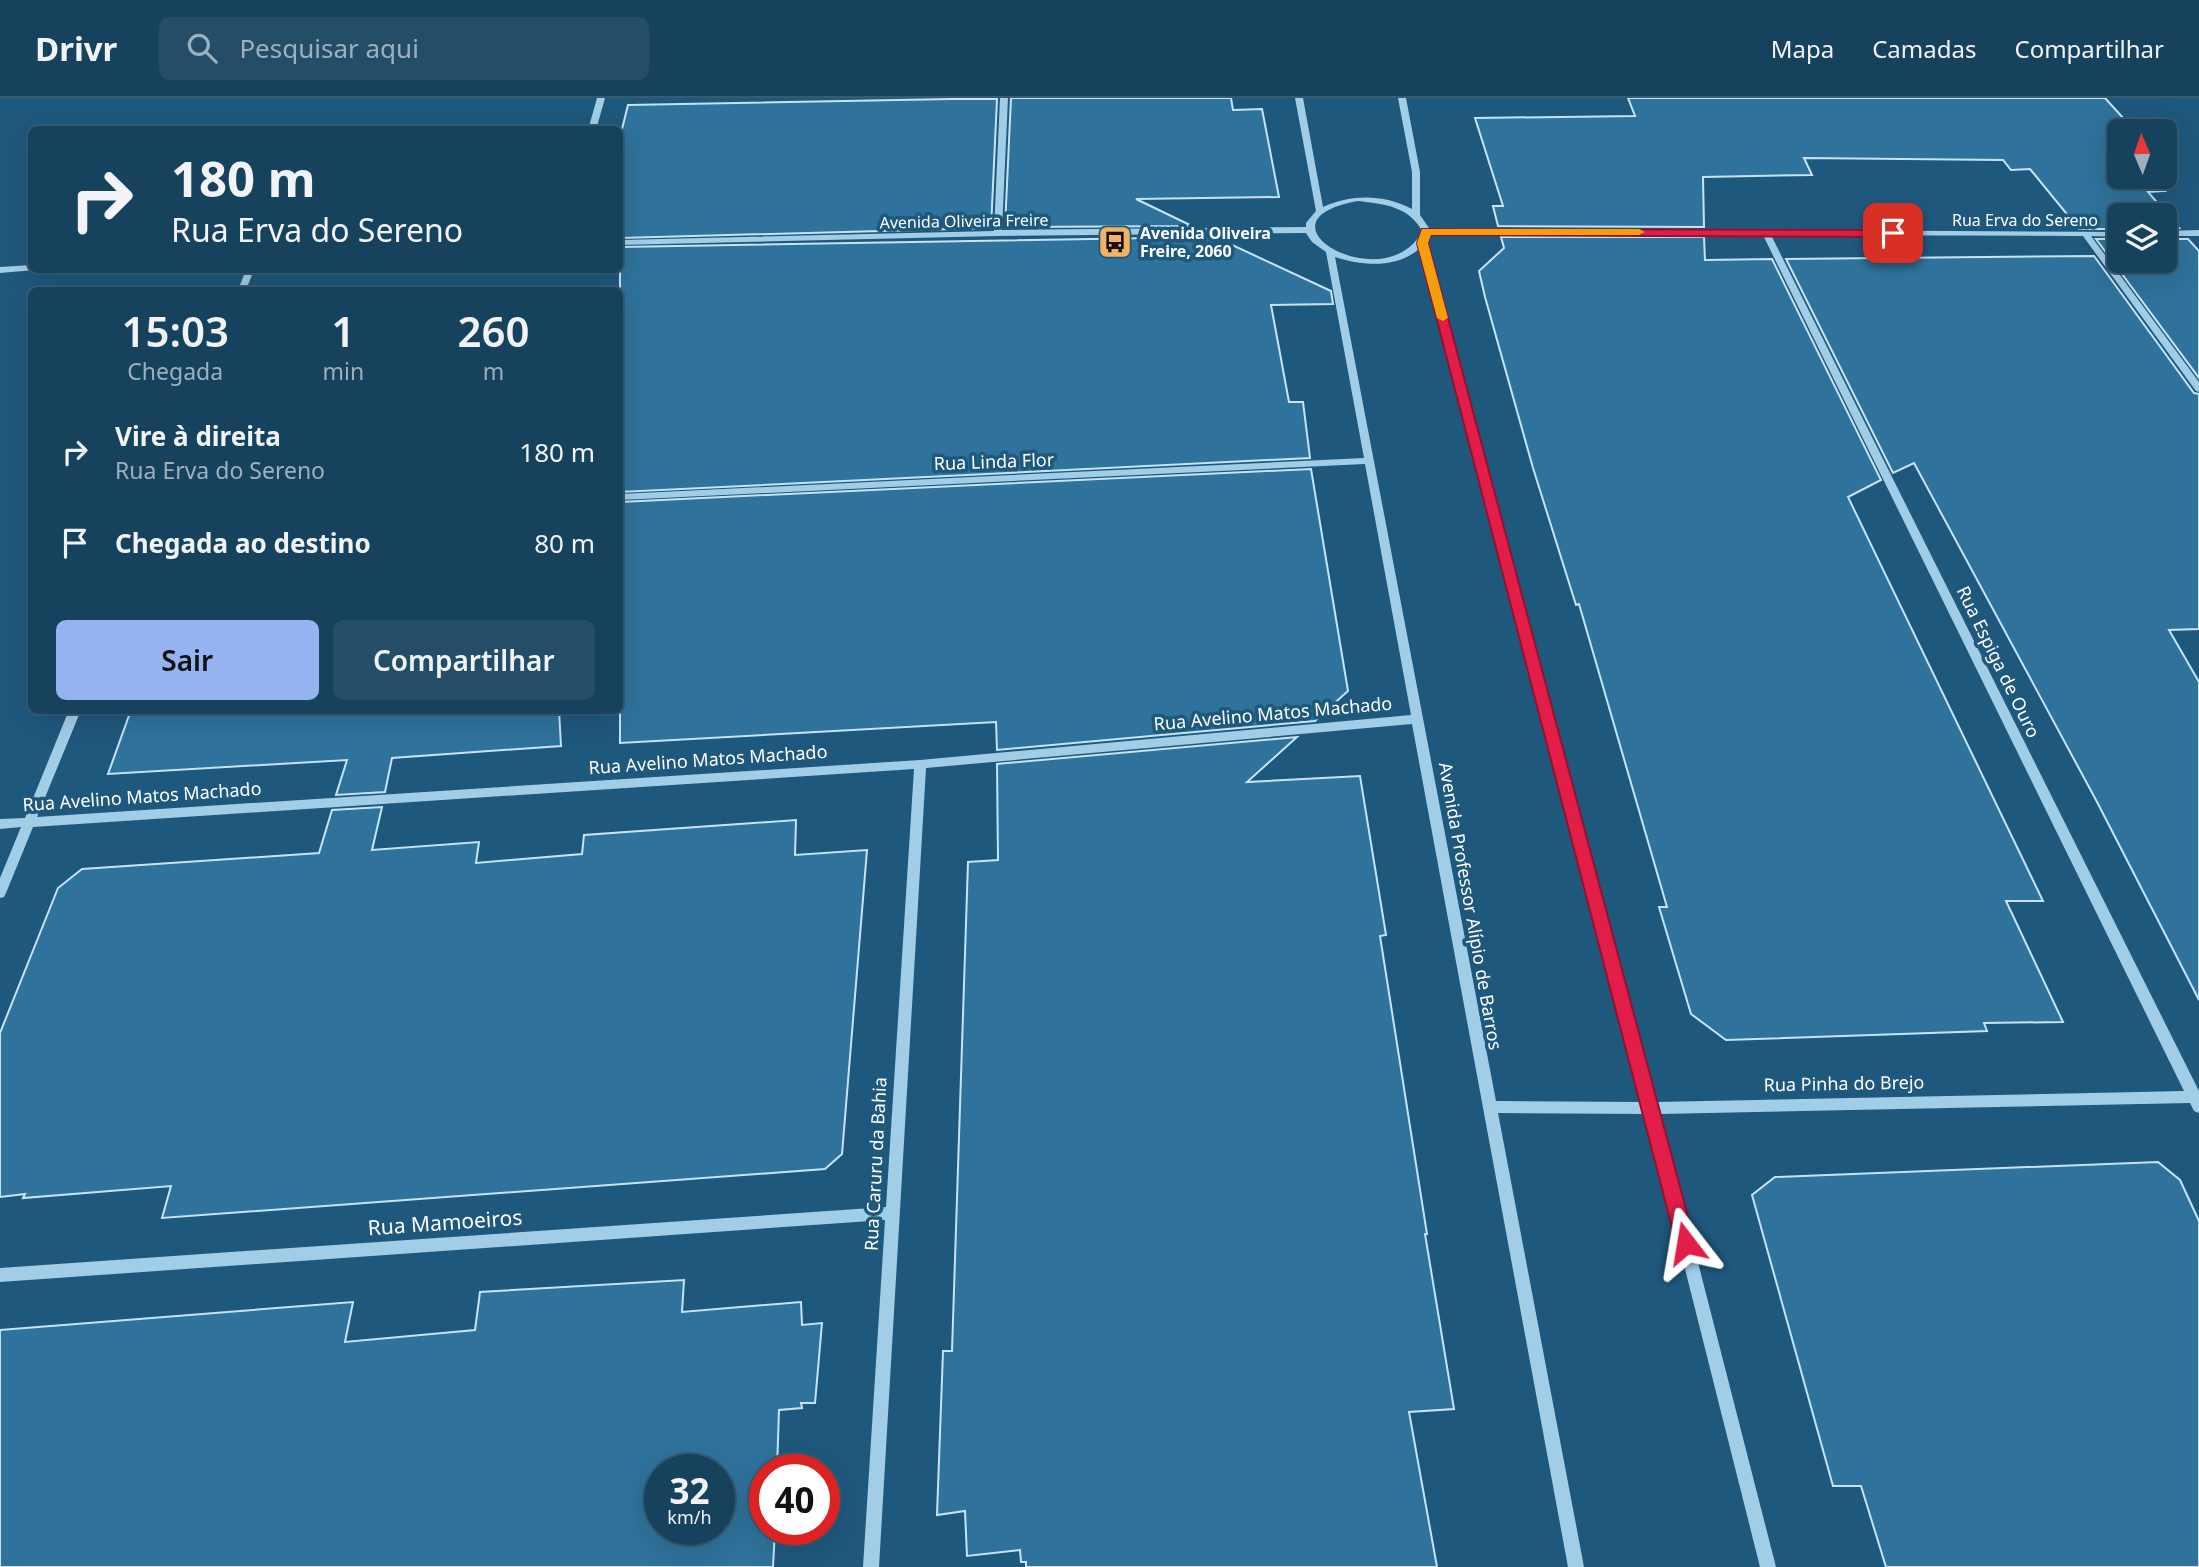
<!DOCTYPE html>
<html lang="pt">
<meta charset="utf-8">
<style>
:root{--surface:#17425e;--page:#244d67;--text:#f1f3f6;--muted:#9eb0bc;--line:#365b73;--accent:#95b2f1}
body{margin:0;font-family:"Noto Sans",sans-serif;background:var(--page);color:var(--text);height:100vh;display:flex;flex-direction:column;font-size:26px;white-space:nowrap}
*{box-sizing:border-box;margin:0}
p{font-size:23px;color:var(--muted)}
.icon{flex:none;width:38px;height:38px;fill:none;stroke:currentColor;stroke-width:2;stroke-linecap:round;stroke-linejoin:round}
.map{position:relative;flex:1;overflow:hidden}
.drawer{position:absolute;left:28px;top:189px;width:595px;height:427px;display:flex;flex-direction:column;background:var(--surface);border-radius:10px;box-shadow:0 7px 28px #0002,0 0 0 2px var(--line)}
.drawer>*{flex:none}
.hud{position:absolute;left:28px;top:28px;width:595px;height:147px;border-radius:10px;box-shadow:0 7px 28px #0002,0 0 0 2px var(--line);background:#17425e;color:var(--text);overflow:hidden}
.needle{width:46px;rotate:358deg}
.buttons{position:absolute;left:2107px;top:21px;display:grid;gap:14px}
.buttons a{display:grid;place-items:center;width:70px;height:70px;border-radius:10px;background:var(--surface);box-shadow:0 7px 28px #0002,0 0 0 2px var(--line);font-size:35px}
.speed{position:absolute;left:644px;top:1356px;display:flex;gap:14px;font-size:35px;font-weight:700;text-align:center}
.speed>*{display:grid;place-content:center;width:91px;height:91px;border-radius:50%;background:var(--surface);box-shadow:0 7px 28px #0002,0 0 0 2px var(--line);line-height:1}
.speed small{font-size:18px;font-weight:400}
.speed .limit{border:10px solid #d22;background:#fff;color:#111}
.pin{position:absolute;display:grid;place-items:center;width:60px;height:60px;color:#fff;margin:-30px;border-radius:14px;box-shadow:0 4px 10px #0006}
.me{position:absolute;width:77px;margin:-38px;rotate:346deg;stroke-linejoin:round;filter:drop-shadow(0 0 5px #0008)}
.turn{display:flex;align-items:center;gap:24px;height:147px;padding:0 28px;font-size:32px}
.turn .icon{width:91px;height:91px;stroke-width:2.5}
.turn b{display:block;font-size:49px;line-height:60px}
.eta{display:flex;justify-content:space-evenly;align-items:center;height:119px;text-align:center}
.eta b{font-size:42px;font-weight:600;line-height:49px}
.button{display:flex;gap:14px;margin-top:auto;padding:14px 28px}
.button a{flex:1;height:80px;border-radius:10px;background:var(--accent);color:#111;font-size:28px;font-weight:600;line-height:80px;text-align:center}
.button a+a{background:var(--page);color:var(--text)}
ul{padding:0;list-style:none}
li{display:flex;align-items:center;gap:21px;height:91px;padding:0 28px}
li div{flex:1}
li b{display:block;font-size:26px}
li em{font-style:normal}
header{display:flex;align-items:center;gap:42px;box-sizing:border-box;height:98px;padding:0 35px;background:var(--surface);border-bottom:2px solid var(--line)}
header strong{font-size:33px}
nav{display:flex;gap:38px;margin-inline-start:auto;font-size:24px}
.search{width:490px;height:63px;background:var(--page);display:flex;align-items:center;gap:18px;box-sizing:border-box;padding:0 24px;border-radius:10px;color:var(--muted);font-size:26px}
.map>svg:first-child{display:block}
</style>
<header>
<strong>Drivr</strong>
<div class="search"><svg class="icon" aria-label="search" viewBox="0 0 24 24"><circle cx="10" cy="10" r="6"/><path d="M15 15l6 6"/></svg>Pesquisar aqui</div>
<nav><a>Mapa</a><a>Camadas</a><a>Compartilhar</a></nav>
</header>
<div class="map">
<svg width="2199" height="1469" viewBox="0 0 2199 1469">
<rect width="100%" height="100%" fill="#1f587d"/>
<path fill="#2f729b" stroke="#c6e4f5" stroke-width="2" fill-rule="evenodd" d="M1011 0H1231L1233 12 1262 11 1279 99 1136 101 1192 128 1005 129Z
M1628 0H2105L2135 33H2119V79H2151L2165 93 2148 94 2179 130H2165V117H2119V131H2079L2030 71 2011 72 2003 62 1804 60 1812 77 1703 79 1704 129 1498 128 1493 108H1503L1475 20 1635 18Z
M952 1H997L991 130 620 140V39L628 7Z
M1215 139 1331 193 1333 206 1271 207 1289 304H1303L1310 360 620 394V149Z
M1501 139H1704L1705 162 1772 161 1881 382 1848 399 2043 803H2006L2063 924 1984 925 1987 933 1726 942 1691 916 1659 809H1667L1579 506 1576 507 1533 370 1485 199 1479 173 1504 150Z
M2096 141H2119V163H2165V141H2188L2199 153V280Z
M2094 158 2194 295 2199 296V531L2169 532 2199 584V902L2096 702 1914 365 1893 375 1786 161Z
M1311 371 1348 593 1315 623 997 652 996 624 620 645V404Z
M131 612H559L561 648 392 660 385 694 336 697 347 662 108 676Z
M1297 639 1247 684 1360 678 1386 837 1380 838 1427 1136H1425L1454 1311 1409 1314 1437 1469H1026V1464H1021L1020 1452 967 1458 965 1413 937 1417 943 1253H952L968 764 998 762 997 666Z
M382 709 372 752 479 744 476 765 582 756 584 737 796 722 795 757 867 752 842 1056 825 1071 162 1120 171 1088 23 1100 25 1096 0 1099V935L58 790 82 771 319 755 332 712Z
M2158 1064 2180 1082 2199 1123V1469H1886L1861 1388H1833L1752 1097 1775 1079Z
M684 1182 682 1214 801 1204 802 1227 822 1225 815 1305H801L802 1310 779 1312 777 1372H765V1432H775L773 1469H0V1232L353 1204 345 1244 475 1232 480 1194ZM660 1372H719V1432H660Z"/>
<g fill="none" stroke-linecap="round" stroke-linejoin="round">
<path fill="#a2cde7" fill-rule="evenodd" d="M597 0H605L596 32H588Z
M1000 0H1008L1002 132 1306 129V125L1316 113 1295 0H1303L1323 109C1351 96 1384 96 1412 111V74L1398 0H1406L1420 74V117L1429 130 2119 134V139L2091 138 2199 284V294L2196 293 2083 138 1771 137 2199 993V1015L2194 1013 2190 1005 1660 1016 1776 1469H1760L1646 1016 1498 1015 1584 1469H1568L1412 626 926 670 879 1469H863L885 1122 0 1184V1170L886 1109 914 671 33 729 6 795 4 799 0 800V780L21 729 0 731V721L25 720 69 612H81L37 719 920 662 1411 617 1365 366 620 402V396L1364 360 1326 154 1312 144 1306 135 998 138 620 147V142L994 133ZM1358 103C1383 106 1409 108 1422 133 1387 203 1245 123 1358 103ZM1429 136 1763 137 2184 993 1656 1004 1425 143ZM1420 150 1642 1004 1496 1003 1335 159C1363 168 1397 171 1420 150Z
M2199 132V138H2165V133Z
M32 167V172H35L0 175V169Z
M246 172H254L246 192H238Z"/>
</g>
<path fill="#e11d48" stroke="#92132f" stroke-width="2" d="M1422 131 1893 132 1899 135 1893 139 1431 137 1428 145 1695 1145 1693 1151 1686 1154 1679 1151 1676 1145 1417 145Z"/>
<path fill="#f59e0b" d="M1422 131H1639L1645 134 1639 137H1431L1428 145 1448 220 1443 223 1437 220 1417 145Z"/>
<defs>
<symbol id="bus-square" viewBox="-11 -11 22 22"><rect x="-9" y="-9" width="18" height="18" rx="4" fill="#f5b162" stroke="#1f587d"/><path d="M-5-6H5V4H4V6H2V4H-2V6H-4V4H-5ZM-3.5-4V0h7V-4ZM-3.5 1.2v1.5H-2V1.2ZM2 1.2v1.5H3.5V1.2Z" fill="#111"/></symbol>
</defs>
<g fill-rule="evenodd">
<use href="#bus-square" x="1096" y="125" width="38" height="38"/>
</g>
<g text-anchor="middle" stroke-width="7" stroke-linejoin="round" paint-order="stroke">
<g font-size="16" fill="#fff" stroke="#1f587d">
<text x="2025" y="128">Rua Erva do Sereno</text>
<text transform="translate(964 123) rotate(-1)" y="6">Avenida Oliveira Freire</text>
</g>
<g font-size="16" font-weight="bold" fill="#fff" stroke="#1f587d" text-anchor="start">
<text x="1140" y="141">Avenida Oliveira<tspan x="1140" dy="18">Freire, 2060</tspan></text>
</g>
<g font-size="18" fill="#fff" stroke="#1f587d">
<text transform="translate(994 364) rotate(-2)" y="6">Rua Linda Flor</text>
<text transform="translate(1998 564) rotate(64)" y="6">Rua Espiga de Ouro</text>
<text transform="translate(1273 616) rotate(-5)" y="6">Rua Avelino Matos Machado</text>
<text transform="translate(708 662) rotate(-4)" y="6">Rua Avelino Matos Machado</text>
<text transform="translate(142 699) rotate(-4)" y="6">Rua Avelino Matos Machado</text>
<text transform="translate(1470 808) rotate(80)" y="6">Avenida Professor Alípio de Barros</text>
<text transform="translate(1844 986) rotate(-1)" y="6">Rua Pinha do Brejo</text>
<text transform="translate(876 1066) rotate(-87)" y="6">Rua Caruru da Bahia</text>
</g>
<g font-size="21" fill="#fff" stroke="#1f587d">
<text transform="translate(445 1125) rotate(-4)" y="7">Rua Mamoeiros</text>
</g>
</g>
</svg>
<div class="buttons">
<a><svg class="needle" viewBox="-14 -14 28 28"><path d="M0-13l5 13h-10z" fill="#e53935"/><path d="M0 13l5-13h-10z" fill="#9eb0bc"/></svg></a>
<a><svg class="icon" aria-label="layers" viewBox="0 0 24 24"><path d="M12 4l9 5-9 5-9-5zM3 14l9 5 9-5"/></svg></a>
</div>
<div class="speed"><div>32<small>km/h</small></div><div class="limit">40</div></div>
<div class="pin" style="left:1893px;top:135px;background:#d93025"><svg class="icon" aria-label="arrive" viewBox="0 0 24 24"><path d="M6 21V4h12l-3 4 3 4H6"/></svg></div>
<svg class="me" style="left:1686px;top:1145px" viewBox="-20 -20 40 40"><path d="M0-17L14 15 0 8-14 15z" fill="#e11d48" stroke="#fff" stroke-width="4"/></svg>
<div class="hud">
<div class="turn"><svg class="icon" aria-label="right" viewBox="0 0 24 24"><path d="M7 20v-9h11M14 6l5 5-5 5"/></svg><div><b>180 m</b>Rua Erva do Sereno</div></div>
</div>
<section class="drawer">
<div class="eta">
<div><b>15:03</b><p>Chegada</p></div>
<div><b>1</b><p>min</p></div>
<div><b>260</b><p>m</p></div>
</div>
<ul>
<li><svg class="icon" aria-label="right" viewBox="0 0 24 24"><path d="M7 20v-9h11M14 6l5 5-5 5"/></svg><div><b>Vire à direita</b><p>Rua Erva do Sereno</p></div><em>180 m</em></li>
<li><svg class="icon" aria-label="arrive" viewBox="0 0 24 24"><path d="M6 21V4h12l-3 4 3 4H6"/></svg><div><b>Chegada ao destino</b></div><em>80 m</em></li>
</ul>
<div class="button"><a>Sair</a><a>Compartilhar</a></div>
</section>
</div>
